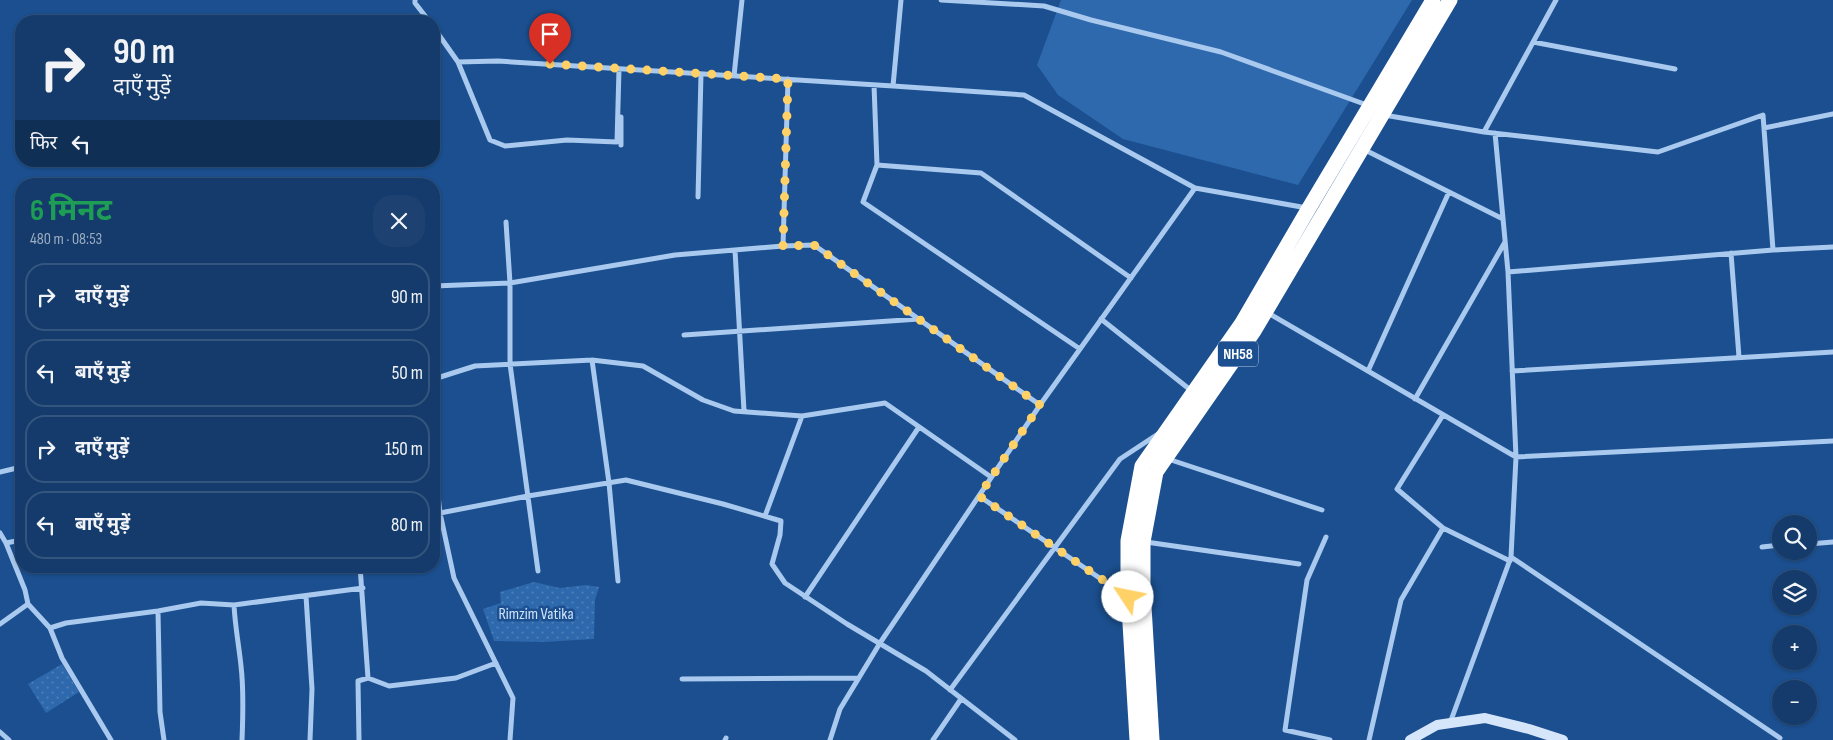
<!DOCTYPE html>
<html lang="hi">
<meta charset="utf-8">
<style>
:root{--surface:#143b6b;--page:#1d4271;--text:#f1f3f6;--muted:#9dadc1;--line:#33557e}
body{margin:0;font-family:"Sofia Sans Condensed","Noto Sans Devanagari",sans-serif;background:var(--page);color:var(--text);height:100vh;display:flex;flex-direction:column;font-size:19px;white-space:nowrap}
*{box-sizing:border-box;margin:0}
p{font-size:16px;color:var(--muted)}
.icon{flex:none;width:28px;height:28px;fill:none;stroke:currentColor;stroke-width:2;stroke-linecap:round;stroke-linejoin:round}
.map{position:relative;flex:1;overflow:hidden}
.details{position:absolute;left:15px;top:178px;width:425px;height:395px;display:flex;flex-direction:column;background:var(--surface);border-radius:20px;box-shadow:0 1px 4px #0004,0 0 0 1px var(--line)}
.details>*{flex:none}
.hud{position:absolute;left:15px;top:15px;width:425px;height:152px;border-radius:20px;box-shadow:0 1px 4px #0004,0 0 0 1px var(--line);background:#143b6b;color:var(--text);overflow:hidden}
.buttons{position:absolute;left:1772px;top:515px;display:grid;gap:10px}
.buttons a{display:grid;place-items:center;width:45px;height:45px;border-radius:50%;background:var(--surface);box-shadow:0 1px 4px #0004,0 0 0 1px var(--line);font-size:25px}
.pin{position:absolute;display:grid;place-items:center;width:42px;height:42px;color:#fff;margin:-51px -21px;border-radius:50% 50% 50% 0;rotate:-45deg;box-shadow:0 0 5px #0007}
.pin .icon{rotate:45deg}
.me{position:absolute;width:55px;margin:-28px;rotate:304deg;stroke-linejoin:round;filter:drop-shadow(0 0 4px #0008)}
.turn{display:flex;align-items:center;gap:18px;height:105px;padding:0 15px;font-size:22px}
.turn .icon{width:65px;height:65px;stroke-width:2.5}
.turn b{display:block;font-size:35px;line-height:42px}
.then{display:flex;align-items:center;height:48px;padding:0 15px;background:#0003;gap:10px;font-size:19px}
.round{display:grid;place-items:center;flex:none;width:52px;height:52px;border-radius:20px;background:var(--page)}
.headline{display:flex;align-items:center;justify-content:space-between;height:85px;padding:0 15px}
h1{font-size:30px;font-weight:700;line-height:38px;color:#1e9e55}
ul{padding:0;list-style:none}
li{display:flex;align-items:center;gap:15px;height:68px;margin:0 10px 8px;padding:0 5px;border:2px solid var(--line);border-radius:20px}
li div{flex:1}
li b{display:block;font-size:19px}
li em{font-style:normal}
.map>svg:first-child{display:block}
</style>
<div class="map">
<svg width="1833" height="740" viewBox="0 0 1833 740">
<defs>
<pattern id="park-dots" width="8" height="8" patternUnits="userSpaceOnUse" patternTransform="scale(1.25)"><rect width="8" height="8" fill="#2e69ad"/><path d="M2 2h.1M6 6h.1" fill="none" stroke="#4d80b9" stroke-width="1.8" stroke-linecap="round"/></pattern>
</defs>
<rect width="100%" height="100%" fill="#1b4f8f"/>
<path fill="#2e69ad" d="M1061 0H1412L1298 185 1123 139 1058 95 1037 65Z"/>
<path fill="url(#park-dots)" d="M534 582 560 588 586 585 599 587 595 600 594 639 543 642 494 641 483 609 501 603 500 592Z
M62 664 79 692 46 713 28 684Z"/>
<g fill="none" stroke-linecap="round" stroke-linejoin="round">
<path stroke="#a9c9ee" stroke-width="5" d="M415 0V3L429 21
M901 0 893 86 1024 95 1195 188
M941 0 1044 6 1091 20 1221 52 1367 105
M434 28 458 62 498 61 893 86
M1533 42 1675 69
M458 62 490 140 505 146 567 140 617 142 619 69
M734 76 742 0
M874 85 877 165 863 202 1080 349
M1384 115 1484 132 1556 0
M1764 128 1833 114
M1484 132 1658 152 1763 115 1773 250 1508 272 1495 133
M621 145V117
M1365 150 1503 219
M877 165 981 173 1131 278
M698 197 701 74
M506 222 510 283V364L538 571
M783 246 788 79
M735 250 744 411
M1773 250 1833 247
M1731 253 1739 357
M434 286 510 283 675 255 783 246 814 245 1040 405
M1268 313 1516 457 1833 441
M1101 319 1193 392
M684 335 919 319
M592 360 609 483 618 581
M1368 371 1449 192
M1512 371 1833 352
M434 379 475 366 592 360 643 366 703 400 734 411 802 416
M1415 399 1505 242
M434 459 440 513
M1168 459 1322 510
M0 472 21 467
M979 496 1126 596
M765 516 802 416 885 403 991 477
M1443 528 1397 489 1443 415
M0 533 6 543
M1326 537 1307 580 1285 730 1330 740
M21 540 6 543 25 590 28 604
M1146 542 1299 564
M1809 544 1833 542
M1762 547 1781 545
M1511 557 1780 738
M306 596 312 689 310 740
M805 597 919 427
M234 605 363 588
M158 611 160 712 164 740
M0 624 28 604 50 628
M368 678 389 686 456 678 496 663
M682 679 858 678
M950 690 1120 459 1158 434
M1450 723 1511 557 1516 457 1508 272
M0 732 9 740
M111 740 62 658 50 628 66 623 158 611 201 603 234 605C235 626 239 646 241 666 244 691 243 716 242 740
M359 740 358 681 368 678 360 566
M510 740 513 698 454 578 440 513 528 496 626 480 723 504 781 521 780 535 772 564 785 583 847 624 926 671 1015 740
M725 740 726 738
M830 740 840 709 880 643 1040 405 1195 188 1307 208
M933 740 961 699
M1369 740 1401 600 1443 528 1510 561"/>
<path stroke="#d6e6fa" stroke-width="10" d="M1410 740 1437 725 1485 718 1529 729 1563 740"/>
<path stroke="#fff" stroke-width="15" d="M1137 740 1128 590V541L1142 466 1242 323 1309 208 1433 0
M1152 740 1143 590V542L1156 472 1254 331 1450 0"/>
</g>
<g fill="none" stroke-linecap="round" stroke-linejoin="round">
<path stroke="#ffd166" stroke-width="9" stroke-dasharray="0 16.2" d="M550 64 788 79 783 246 814 245 1040 405 979 496 1128 597"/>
</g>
<g text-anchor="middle" stroke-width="5" stroke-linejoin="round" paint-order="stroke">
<rect fill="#1b4f8f" stroke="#bbcadd" stroke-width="1" x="1218" y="341.5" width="40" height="25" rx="4"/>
<g font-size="15" font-weight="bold" fill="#fff">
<text x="1238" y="359">NH58</text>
</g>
<g font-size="16" fill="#cfe3fa" stroke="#1b4f8f">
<text x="536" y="619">Rimzim Vatika</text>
</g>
</g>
</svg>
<div class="buttons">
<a><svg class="icon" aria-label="search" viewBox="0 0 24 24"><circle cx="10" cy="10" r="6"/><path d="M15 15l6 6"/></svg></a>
<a><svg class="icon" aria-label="layers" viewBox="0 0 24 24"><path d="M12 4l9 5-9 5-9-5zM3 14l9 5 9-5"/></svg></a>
<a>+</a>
<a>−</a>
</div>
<div class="pin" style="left:550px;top:64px;background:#d93025"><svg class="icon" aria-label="arrive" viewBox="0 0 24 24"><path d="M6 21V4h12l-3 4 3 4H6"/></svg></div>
<svg class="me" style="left:1128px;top:597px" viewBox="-20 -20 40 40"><circle r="19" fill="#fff"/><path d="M0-13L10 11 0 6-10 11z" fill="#ffd166"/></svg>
<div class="hud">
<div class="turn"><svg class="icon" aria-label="right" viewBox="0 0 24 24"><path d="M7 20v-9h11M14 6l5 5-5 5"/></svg><div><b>90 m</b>दाएँ मुड़ें</div></div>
<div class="then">फिर<svg class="icon" aria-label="left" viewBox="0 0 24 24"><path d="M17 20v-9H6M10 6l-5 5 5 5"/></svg></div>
</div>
<section class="details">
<div class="headline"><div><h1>6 मिनट</h1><p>480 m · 08:53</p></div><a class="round"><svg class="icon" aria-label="close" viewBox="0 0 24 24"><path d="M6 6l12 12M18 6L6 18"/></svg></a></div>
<ul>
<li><svg class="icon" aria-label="right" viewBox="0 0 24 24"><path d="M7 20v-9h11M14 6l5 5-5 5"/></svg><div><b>दाएँ मुड़ें</b></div><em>90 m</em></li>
<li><svg class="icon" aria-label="left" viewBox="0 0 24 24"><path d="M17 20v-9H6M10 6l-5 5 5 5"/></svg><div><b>बाएँ मुड़ें</b></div><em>50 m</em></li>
<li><svg class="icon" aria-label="right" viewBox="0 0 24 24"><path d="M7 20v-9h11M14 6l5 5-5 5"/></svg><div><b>दाएँ मुड़ें</b></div><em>150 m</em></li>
<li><svg class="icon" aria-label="left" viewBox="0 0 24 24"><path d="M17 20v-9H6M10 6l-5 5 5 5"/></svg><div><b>बाएँ मुड़ें</b></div><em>80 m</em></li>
</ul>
</section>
</div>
